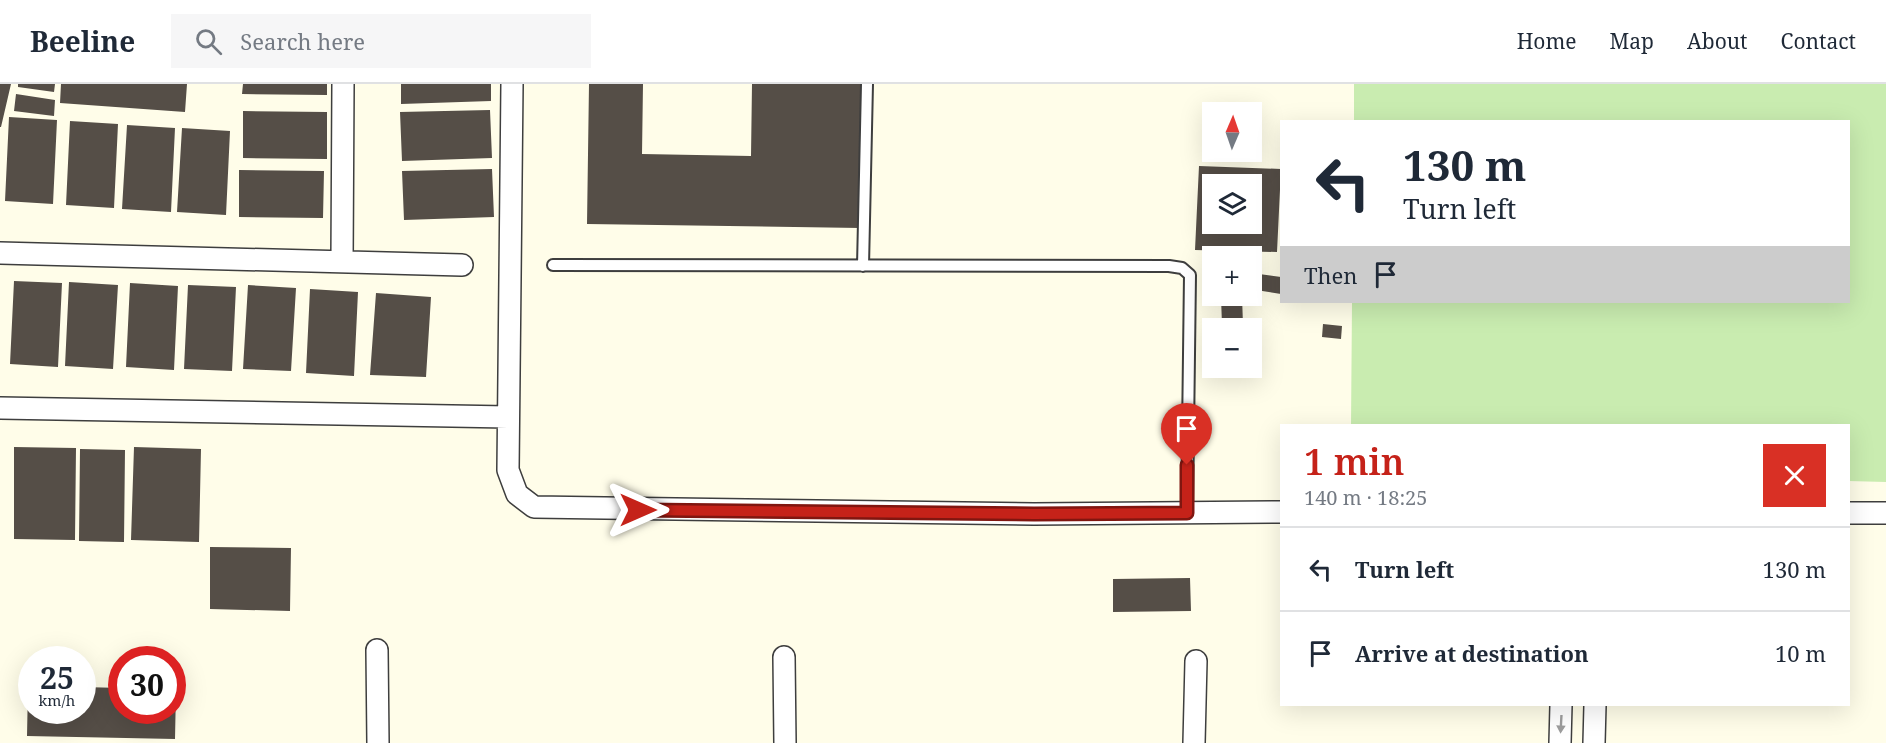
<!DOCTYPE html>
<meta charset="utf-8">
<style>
:root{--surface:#fff;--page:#f6f6f7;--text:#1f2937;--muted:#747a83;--line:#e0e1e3;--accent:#c52219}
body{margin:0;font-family:"Noto Serif",serif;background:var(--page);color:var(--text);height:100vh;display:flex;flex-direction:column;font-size:22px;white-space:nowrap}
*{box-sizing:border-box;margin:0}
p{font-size:20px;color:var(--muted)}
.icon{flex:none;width:33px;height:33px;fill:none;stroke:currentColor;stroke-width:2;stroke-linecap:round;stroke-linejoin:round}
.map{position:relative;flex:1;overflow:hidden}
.side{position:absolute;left:1280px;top:340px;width:570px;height:282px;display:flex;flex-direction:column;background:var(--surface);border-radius:0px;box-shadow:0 6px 24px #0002}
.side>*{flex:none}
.guide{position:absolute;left:1280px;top:36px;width:570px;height:183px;border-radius:0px;box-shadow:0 6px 24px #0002;background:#fff;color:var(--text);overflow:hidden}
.needle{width:39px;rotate:2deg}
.tools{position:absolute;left:1202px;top:18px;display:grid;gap:12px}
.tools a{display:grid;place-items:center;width:60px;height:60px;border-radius:0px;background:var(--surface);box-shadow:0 6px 24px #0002;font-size:30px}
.speed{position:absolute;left:18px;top:562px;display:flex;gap:12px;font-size:30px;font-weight:700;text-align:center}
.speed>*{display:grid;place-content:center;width:78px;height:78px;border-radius:50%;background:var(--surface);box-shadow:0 6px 24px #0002;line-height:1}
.speed small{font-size:15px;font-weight:400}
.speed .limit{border:9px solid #d22;background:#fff;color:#111}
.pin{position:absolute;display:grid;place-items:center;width:51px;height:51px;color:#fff;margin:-62px -26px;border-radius:50% 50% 50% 0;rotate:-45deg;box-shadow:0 0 6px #0007}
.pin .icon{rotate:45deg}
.me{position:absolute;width:66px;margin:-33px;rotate:90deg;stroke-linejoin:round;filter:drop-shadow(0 0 4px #0008)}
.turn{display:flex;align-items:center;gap:21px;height:126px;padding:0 24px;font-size:27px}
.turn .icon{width:78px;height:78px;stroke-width:2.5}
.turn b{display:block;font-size:42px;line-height:51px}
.then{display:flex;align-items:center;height:57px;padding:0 24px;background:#0003;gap:12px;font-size:22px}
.round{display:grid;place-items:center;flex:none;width:63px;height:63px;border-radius:0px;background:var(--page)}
.headline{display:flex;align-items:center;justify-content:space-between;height:102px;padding:0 24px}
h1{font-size:36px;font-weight:600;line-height:45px;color:var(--accent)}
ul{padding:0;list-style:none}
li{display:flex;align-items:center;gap:18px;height:84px;padding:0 24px;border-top:2px solid var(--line)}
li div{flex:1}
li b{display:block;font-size:22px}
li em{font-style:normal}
header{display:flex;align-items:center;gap:36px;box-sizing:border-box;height:84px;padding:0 30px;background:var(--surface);border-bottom:2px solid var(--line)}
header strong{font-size:28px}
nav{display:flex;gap:33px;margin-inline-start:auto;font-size:21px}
.search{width:420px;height:54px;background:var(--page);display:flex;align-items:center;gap:15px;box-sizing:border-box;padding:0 21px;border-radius:0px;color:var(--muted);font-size:22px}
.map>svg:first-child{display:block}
</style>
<header>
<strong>Beeline</strong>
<div class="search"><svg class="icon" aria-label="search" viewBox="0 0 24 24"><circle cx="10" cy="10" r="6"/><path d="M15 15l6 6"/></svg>Search here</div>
<nav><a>Home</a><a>Map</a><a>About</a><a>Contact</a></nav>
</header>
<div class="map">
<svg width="1886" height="659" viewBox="0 0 1886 659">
<rect width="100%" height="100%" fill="#fffde9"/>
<path fill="#c9ecb0" d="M1354 0H1886V398L1848 397V342H1351L1352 218H1848V38L1354 37Z"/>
<path fill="#554e47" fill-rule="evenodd" d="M0 0H11L1 43H0Z
M18 0H55L54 8 18 3Z
M61 0H187L185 28 60 19Z
M243 0H327V11L242 10Z
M401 0H491V17L401 20Z
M589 0H643L642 70 751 72 752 0H862L860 144 587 140Z
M16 10 55 16 54 32 14 27Z
M490 26 492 74 402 77 400 28Z
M243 27 327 28V75L243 74Z
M9 33 57 36 53 120 5 117Z
M70 37 118 40 114 124 66 121Z
M127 41 175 44 171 128 122 125Z
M182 44 230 47 226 131 177 128Z
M1199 82 1281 85 1277 168 1195 166ZM1212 100H1251V140H1212Z
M492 85 494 133 404 136 402 87Z
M239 86 324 87 323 134 239 133Z
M1259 190 1281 193V210L1256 206Z
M14 197 62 199 58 283 10 280Z
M69 198 118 201 113 285 65 282Z
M130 199 178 202 174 286 126 283Z
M188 201 236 203 232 287 184 285Z
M248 201 296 204 291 287 243 285Z
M310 205 358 208 354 292 306 289Z
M376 209 431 213 426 293 370 291Z
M1242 212 1243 241H1222L1221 213Z
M1323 240 1342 242 1341 255 1322 253Z
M14 363 76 364 75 456 14 455Z
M134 363 201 365 199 458 131 456Z
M80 365 125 366 124 458 79 457Z
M210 463 291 464 290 527 210 525Z
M1190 494 1191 527 1113 528V495Z
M28 602H32V627H82V603L122 604V627H172V605H176L175 655 27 652Z"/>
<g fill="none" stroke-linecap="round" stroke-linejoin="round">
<defs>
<path id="service" d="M553 181 1169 182 1182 184 1190 191 1187 429
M863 182 867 0"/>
<path id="minor" d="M512 0 508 386 517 410 534 423 1034 430 1281 428
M0 169 462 181
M342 178 343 0
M0 324 508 333
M1848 429H1886
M377 566 378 659
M784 573 785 659
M1194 659 1196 577
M1560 659 1561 621
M1594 659 1595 621"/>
</defs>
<use href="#service" stroke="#3e3e3e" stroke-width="14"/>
<use href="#minor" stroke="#3e3e3e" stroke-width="24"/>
<use href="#service" stroke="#fff" stroke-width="10"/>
<use href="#minor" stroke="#fff" stroke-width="21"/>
</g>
<defs><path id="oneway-solid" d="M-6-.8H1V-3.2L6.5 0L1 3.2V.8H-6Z" transform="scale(1.5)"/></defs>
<use fill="#9d9d9d" href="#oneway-solid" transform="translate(1561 640) rotate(93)"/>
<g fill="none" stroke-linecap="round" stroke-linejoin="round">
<defs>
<path id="route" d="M638 426 1034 430 1187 429V381"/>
</defs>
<use href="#route" stroke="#801610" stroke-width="15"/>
<use href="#route" stroke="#c52219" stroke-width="10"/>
</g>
</svg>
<div class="tools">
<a><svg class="needle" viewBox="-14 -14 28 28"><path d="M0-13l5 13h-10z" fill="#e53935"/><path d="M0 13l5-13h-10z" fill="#747a83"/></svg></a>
<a><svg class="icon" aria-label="layers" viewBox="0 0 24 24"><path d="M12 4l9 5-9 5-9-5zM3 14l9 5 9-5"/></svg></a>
<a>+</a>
<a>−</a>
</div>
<div class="speed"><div>25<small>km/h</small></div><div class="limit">30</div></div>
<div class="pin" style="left:1187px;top:381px;background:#d93025"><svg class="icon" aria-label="arrive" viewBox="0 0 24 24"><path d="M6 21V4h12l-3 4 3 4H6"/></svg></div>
<svg class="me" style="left:638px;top:426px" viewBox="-20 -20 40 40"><path d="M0-17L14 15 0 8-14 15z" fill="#c52219" stroke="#fff" stroke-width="4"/></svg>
<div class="guide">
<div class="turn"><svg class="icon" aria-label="left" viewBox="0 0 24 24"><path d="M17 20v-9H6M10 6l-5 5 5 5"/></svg><div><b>130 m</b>Turn left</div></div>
<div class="then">Then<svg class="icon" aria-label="arrive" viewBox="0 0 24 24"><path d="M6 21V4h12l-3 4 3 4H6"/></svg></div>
</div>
<section class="side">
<div class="headline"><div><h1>1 min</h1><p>140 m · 18:25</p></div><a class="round" style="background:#d93025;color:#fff"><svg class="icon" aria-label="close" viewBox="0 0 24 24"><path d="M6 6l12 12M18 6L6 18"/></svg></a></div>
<ul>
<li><svg class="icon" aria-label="left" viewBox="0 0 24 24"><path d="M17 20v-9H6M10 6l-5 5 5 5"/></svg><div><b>Turn left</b></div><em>130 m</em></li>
<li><svg class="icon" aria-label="arrive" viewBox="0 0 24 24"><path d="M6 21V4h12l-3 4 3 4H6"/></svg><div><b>Arrive at destination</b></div><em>10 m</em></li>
</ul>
</section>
</div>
